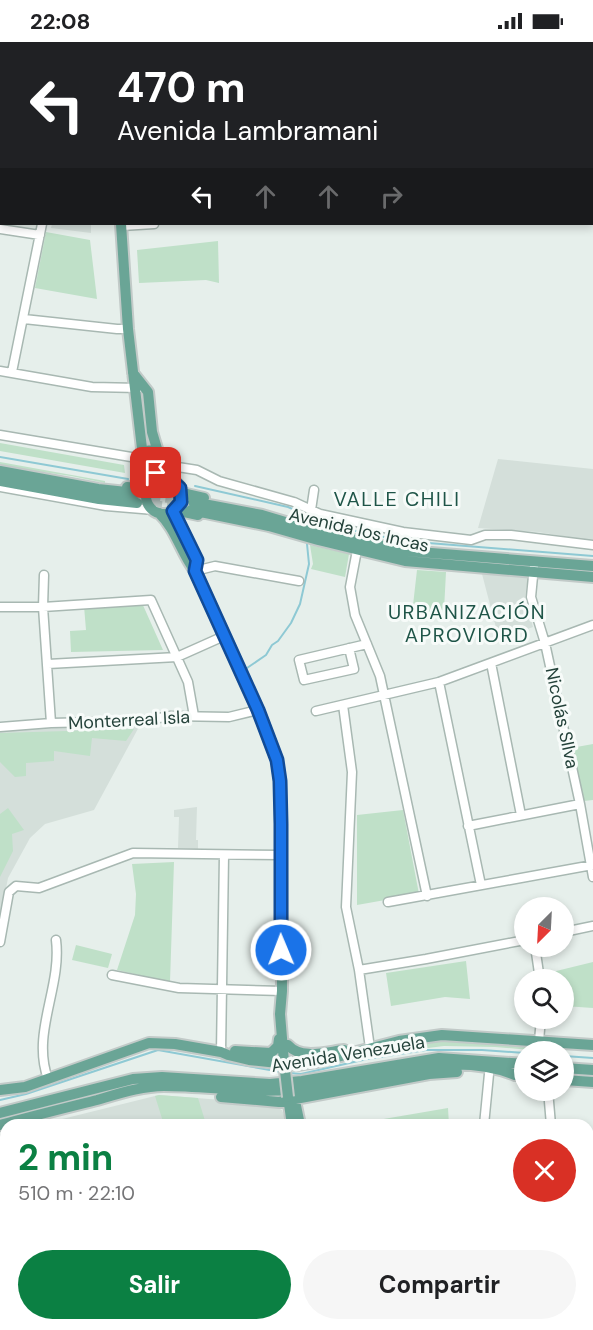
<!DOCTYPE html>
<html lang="es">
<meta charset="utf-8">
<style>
:root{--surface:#fff;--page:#f6f6f6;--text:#202124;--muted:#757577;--accent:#0b8043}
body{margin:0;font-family:"DM Sans",sans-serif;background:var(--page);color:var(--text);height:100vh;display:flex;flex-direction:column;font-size:22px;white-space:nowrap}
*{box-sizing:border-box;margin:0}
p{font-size:20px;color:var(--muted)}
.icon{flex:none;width:33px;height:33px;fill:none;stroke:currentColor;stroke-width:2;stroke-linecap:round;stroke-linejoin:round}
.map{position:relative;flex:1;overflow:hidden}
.details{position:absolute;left:0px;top:1077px;width:594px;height:212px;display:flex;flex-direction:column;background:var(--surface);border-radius:18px 18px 0 0;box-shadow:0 3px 9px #0003}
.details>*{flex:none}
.top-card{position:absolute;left:0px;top:0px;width:594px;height:183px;box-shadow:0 3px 9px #0003;background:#202124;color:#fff;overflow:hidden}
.needle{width:39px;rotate:204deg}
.controls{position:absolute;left:514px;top:855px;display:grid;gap:12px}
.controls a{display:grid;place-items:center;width:60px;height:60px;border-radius:50%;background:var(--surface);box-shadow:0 3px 9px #0003;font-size:30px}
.pin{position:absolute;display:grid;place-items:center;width:51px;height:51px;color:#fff;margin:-26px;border-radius:12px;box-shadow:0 3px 9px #0006}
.me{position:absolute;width:66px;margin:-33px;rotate:359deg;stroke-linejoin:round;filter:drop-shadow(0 0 4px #0008)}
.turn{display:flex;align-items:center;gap:21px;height:126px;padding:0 18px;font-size:27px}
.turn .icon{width:78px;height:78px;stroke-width:2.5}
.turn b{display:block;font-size:42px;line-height:51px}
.lanes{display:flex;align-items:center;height:57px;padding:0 18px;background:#0003;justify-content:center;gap:30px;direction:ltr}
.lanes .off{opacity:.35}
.round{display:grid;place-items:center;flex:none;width:63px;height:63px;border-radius:32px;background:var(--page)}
.headline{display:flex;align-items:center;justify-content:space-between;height:102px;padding:0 18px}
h1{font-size:36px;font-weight:700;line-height:45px;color:var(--accent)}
.cta{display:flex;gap:12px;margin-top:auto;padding:12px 18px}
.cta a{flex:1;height:69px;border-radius:36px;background:var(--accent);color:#fff;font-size:24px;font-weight:700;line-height:69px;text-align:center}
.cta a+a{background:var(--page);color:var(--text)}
.status{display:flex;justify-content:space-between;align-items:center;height:42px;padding:0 30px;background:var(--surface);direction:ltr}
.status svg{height:16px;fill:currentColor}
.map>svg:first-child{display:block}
</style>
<div class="status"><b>22:08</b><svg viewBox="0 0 49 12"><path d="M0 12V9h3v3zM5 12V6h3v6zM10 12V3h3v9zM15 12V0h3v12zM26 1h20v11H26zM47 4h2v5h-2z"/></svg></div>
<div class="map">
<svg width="593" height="1288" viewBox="0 0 593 1288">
<rect width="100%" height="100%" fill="#e6efeb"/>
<path fill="#d4dfda" d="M52 182H91V191L51 186Z
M498 417 593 427V499L538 490 478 486Z
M482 532 528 535 525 556 533 585 499 597Z
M140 683 94 768 45 782 30 796 8 836 0 877V688Z
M197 765 196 798H198V807L178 806 179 775H174V768Z
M159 1053 270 1062 282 1068 288 1083H38Z
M6 1091V1282H262L263 1288H0V1092Z
M317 1282 361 1283 362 1288H295Z"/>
<path fill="#bfe0c8" d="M46 190 90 198 97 257 35 246Z
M218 199 219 241 206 238 139 241 137 208Z
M0 401 124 423 125 431 0 409Z
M0 420 105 439V441L71 434 0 424Z
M310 503 349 512 345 535 311 527 313 522Z
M417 528 446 530 444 568 412 572Z
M142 561 163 608 71 610 70 589 86 588 84 564Z
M134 687 126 699 92 696 90 714 54 709V719L26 721V734L15 735 0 720V691Z
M593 702V758L584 759 571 706Z
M8 766 24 788 12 792 13 809 0 835V772Z
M403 768 419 852 357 863V773Z
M174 820 170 940 117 928 135 873 136 852 132 822Z
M76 903 112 912 108 926 72 918Z
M466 919 470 957 445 955 391 964 386 931Z
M593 920V966L564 964V938L545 937 544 932Z
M444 997 542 1003V1009L495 1005 444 1004 356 1015 424 999Z
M159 1053 198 1056 206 1082 164 1083 155 1054Z
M448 1066 449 1083H367L366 1080Z
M593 1190V1276L588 1277V1191Z
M0 1193 6 1197V1282L57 1283 60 1288H0Z
M168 1283H229L226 1288H214L211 1283 195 1288H170Z"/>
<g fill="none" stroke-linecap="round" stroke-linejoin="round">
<path stroke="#8ec9d4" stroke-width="2" d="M0 415 128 437
M195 444 288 465 328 483 403 499 593 514
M247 626 266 613 272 603 278 599 291 581 300 562 309 522 307 502
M564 1014 593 1016
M290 1031 301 1032 367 1017 426 1008H482L525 1011
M0 1058 26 1052 158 1008 281 1030"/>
<path stroke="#bfccc8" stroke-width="10" stroke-dasharray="10 5" stroke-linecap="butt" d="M136 451 193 460
M137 461 184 467"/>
<defs>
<path id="minor" d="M413 0 431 2
M209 2V0
M0 28H2
M0 124H2
M122 184 154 182
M0 187 40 193
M24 277 117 287H128
M0 329 92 345 139 346
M12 330 42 182
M0 393 143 417
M165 423 197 428 219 439 294 460 320 472 403 490 471 498 485 493H511L593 503
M0 445 106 464 154 468
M311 468 314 448
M358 503 350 545 355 573 380 634 427 854
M534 524 531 555 545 601 580 762 593 835
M195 529 215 524 299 539
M44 533 43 565 51 681
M0 565H43L151 558 188 640 194 674
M349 606 354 627 304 638 299 618 367 602
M491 621 521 773
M48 622 177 615 224 594
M439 640 481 843
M343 663 352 730 346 865 359 928 370 1006
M316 669 439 640 593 583
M0 685 51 681 140 679 171 674 229 675 258 668
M468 784 580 762
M388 860 593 823
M564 890 593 884
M0 900 9 850 16 844 39 846 133 811 281 813
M535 904 540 938
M359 928 426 917 525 898
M112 933 179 946 282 949
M539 999 541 976
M221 1010 224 813
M48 1037C31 991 62 945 56 898
M548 1048 551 1083
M484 1083 489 1032
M588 1113 593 1112
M588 1186 593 1185
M588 1280 593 1279
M447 1282 448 1288
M546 1282 553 1285 577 1282
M535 1288 537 1282"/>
<path id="major" d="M112 2V0
M121 182 128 287 143 415
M133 331 148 350 152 390 158 410
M0 429 98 447 136 451
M146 454a18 18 0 1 1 36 0a18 18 0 1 1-36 0Z
M0 439 99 457 137 461
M127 445 148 447
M148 445C145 434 134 396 162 412L169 436
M182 451 204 456
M193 460 262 473 319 490 406 509 593 524
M175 468 198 473
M191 468 269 484 318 498 405 519 593 535
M173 469 197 518 195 529
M159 471C176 487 181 511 195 529L258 668 277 718 280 739 281 782 282 949 280 972 284 1020
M288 1003C301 1018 326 1010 344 1008
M235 1009 271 1011 278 1004 279 997
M564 1026 593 1028
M564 1038 593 1040
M0 1048 25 1045 149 1001 175 1002 221 1010 228 1013 249 1018 297 1023 322 1019 399 999 442 993 593 1003
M294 1054 300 1083
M221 1055 279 1060 429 1032 457 1030
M288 1055 292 1083
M0 1071 133 1037 162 1035 270 1042 302 1039 439 1016 525 1022
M0 1083C32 1074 65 1066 97 1058 118 1052 142 1044 164 1044 209 1044 254 1052 300 1047 369 1041 446 1005 515 1033
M366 1282 369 1288"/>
</defs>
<use href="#minor" stroke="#a8b8b2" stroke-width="11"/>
<use href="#major" stroke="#c2cac8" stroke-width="14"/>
<use href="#minor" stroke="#fff" stroke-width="8"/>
<use href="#major" stroke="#6aa596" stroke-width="10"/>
<defs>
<path id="major-bridge" d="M284 1020 288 1055"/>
</defs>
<use href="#major-bridge" stroke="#c2cac8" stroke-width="14" stroke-linecap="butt"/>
<use href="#major-bridge" stroke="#6aa596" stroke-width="10"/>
</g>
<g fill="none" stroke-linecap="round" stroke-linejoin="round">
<defs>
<path id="route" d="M156 431 164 424 169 436 180 446 181 460 173 469 197 518 195 529 258 668 277 718 280 739 281 782V908"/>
</defs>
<use href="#route" stroke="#114b97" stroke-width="15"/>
<use href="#route" stroke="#1a73e8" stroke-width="10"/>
</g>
<g text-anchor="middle" stroke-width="6" stroke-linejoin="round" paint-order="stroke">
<g font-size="18" fill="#24423a" stroke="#f7fbf9">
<text transform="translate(359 488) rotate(13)" y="6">Avenida los Incas</text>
<text transform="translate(562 676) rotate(78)" y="6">Nicolás SIlva</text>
<text transform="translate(129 678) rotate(-3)" y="6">Monterreal Isla</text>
<text transform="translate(348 1012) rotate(-9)" y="6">Avenida Venezuela</text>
</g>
<g font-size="20" letter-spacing="1.5" fill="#1f5548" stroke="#f7fbf9">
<text x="397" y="464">VALLE CHILI</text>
<text x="467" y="577">URBANIZACIÓN<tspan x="467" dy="23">APROVIORD</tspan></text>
</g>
</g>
</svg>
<div class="controls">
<a><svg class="needle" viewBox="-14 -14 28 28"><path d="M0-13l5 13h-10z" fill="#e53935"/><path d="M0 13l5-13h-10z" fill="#757577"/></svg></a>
<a><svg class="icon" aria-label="search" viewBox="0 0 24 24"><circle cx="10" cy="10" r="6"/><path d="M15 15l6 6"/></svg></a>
<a><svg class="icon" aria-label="layers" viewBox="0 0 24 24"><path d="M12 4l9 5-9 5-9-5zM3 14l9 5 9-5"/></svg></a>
</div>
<div class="pin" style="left:156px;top:431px;background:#d93025"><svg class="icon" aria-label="arrive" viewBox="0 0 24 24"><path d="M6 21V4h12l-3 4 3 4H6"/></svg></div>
<svg class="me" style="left:281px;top:908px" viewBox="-20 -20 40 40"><circle r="17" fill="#1a73e8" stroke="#fff" stroke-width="3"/><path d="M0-11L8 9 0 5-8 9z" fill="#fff"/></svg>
<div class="top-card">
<div class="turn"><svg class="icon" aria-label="left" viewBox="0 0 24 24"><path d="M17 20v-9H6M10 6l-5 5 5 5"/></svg><div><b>470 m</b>Avenida Lambramani</div></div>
<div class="lanes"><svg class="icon" aria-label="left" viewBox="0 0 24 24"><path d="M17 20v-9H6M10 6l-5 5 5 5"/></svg><svg class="icon off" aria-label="ahead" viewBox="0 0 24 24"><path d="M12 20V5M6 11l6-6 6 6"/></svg><svg class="icon off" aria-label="ahead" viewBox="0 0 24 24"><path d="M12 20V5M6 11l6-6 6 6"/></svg><svg class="icon off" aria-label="right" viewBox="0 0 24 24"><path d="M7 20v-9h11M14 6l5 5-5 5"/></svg></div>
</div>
<section class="details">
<div class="headline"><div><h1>2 min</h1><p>510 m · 22:10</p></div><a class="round" style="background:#d93025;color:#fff"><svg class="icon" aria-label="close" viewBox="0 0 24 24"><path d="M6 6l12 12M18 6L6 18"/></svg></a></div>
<div class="cta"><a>Salir</a><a>Compartir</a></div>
</section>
</div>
